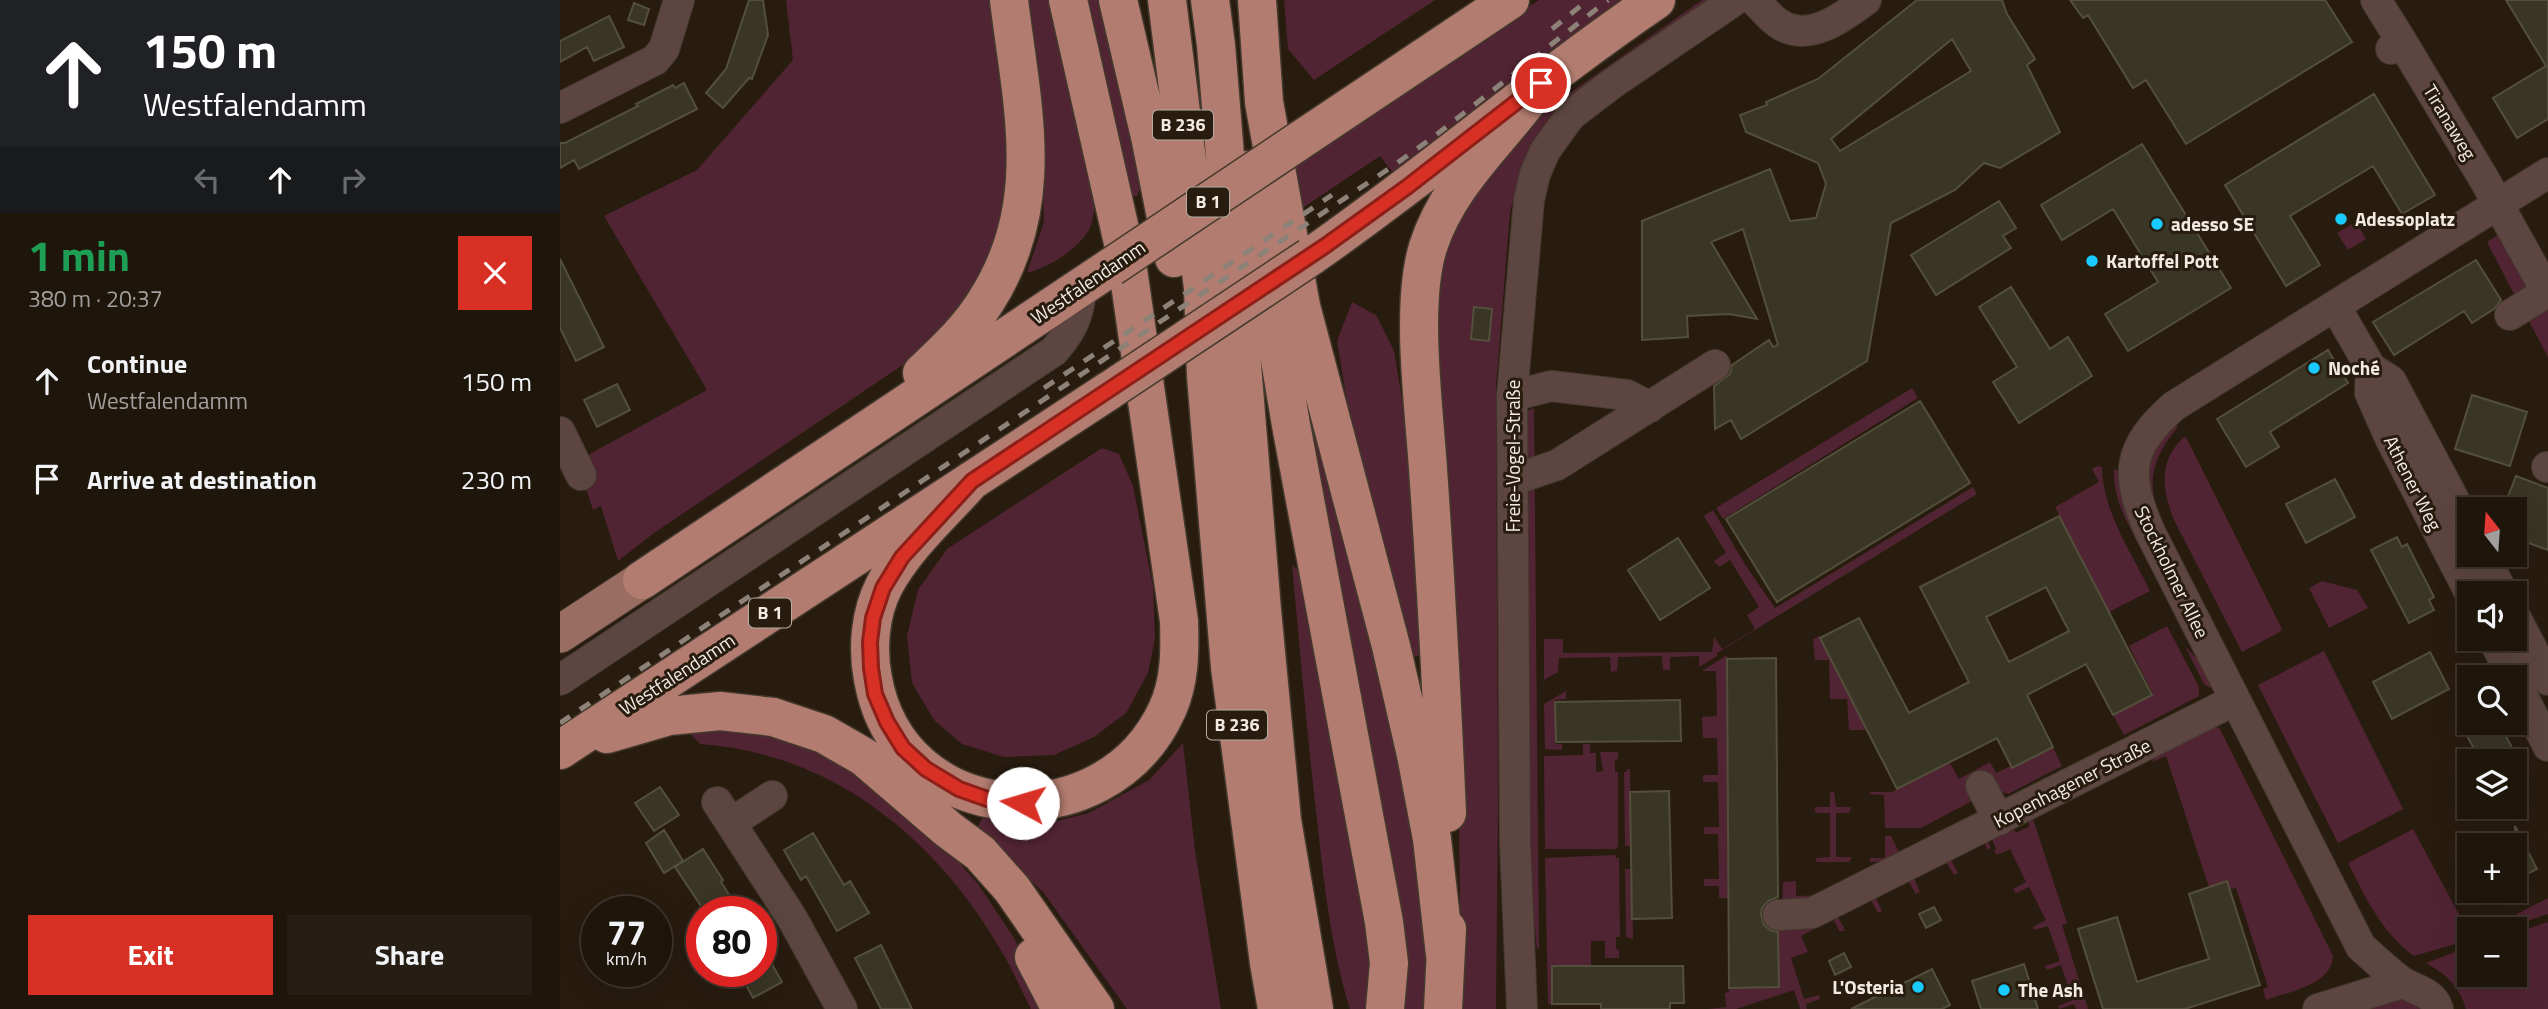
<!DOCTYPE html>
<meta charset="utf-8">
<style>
:root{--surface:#1e150b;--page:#261e14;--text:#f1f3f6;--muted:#a19f9d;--line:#3c342c;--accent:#d93025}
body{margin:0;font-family:"Titillium Web",sans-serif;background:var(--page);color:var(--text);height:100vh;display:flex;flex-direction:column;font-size:26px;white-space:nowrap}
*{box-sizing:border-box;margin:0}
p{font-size:23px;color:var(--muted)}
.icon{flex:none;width:38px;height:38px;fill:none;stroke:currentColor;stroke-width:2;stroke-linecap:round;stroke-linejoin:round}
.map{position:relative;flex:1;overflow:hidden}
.side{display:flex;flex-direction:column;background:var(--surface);width:560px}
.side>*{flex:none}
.top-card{background:#202124;color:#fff;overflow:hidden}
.needle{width:46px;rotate:343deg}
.tools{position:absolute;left:1897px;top:497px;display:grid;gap:14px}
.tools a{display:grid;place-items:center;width:70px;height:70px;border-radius:0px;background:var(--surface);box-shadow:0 7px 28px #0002,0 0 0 2px var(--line);font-size:35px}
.speed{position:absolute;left:21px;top:896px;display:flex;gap:14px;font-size:35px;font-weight:700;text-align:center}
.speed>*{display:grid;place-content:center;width:91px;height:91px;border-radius:50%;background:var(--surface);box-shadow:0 7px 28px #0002,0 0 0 2px var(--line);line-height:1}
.speed small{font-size:18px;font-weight:400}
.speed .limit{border:10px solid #d22;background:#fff;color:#111}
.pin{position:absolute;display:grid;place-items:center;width:60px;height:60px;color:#fff;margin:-30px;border:4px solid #fff;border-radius:50%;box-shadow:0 2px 7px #0007}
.me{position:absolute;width:77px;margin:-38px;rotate:276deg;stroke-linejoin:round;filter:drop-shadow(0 0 5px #0008)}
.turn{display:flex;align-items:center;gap:24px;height:147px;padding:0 28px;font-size:32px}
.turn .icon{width:91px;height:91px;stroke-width:2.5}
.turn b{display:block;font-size:49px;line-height:60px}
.lanes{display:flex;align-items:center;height:66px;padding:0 28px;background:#0003;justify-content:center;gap:35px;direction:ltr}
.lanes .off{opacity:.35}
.round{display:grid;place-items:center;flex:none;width:74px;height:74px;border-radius:0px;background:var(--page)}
.summary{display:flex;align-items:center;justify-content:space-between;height:119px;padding:0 28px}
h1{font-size:42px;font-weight:700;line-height:52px;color:#1e9e55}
.cta{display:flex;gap:14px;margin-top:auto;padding:14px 28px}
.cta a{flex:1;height:80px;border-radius:0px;background:var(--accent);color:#fff;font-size:28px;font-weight:700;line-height:80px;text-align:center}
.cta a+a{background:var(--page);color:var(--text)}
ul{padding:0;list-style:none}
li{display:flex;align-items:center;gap:21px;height:98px;padding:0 28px}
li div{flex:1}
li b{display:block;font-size:26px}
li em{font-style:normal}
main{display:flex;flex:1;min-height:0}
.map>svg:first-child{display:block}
</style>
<main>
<section class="side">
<div class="top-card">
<div class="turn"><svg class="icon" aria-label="ahead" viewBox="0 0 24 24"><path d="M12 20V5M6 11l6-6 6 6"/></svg><div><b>150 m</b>Westfalendamm</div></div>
<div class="lanes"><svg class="icon off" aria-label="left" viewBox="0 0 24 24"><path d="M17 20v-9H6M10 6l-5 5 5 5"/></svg><svg class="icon" aria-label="ahead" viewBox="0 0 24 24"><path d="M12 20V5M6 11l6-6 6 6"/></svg><svg class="icon off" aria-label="right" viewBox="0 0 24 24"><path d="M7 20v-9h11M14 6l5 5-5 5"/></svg></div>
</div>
<div class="summary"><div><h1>1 min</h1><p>380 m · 20:37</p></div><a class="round" style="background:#d93025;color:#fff"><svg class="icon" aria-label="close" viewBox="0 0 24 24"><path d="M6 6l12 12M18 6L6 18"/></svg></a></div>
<ul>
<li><svg class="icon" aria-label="ahead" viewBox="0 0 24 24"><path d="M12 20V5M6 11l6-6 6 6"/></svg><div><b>Continue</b><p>Westfalendamm</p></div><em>150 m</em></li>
<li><svg class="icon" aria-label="arrive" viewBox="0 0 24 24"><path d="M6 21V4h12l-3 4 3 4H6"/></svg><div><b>Arrive at destination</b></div><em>230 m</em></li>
</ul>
<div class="cta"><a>Exit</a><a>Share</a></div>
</section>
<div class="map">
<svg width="1988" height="1009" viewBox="0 0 1988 1009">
<rect width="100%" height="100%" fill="#281c0f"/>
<path fill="#512433" d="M226 0H433L446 86 449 214 419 291 353 358 94 533 58 561 41 506 33 510 17 461 147 390 44 216 137 170 233 60Z
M464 0H494L535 198C534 207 534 221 529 230 516 251 489 267 467 273L484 222 482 144Z
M523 0H544L585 177 577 196H569Z
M724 0H875L754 80 728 49Z
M979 0H1071L836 177 820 156 735 213 734 165Z
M1142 0H1152L973 144 962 164 950 212 936 386 938 808 936 1009H897L900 909 898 707 876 317 886 233 908 184 980 114Z
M1796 222 1806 239 1788 250 1777 233Z
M1945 230 1974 284 1957 300 1927 242Z
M792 302 816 315 834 351 848 436 863 654 847 659 799 474 777 341Z
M1986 305 1988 309V357L1964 312Z
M731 306 857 809 869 1009H840L721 313Z
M1352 388 1358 398 1163 519 1156 508Z
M974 408 979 949H977L970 883 965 412Z
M1615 424 1618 427C1578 474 1591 503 1618 553L1614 556C1601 523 1574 481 1597 445 1602 438 1609 431 1615 424Z
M1624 437 1627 439 1722 629 1720 632 1682 652 1614 520C1602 490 1598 461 1624 437Z
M542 448 559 454 573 486 593 587 595 639 588 673 566 713 534 737 494 755 444 757 402 744 374 720 352 683 347 636 358 590 387 549Z
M1537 466 1542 467C1543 513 1571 551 1590 591L1549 612 1495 507 1539 482 1532 469Z
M1554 469 1559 471 1562 494 1592 568C1576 538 1552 504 1554 469Z
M1413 487 1417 494 1157 653V656L1139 667V656L1110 657V670H1103L1102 656 1058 657 1057 671 1051 672 1050 657 999 658 998 672 984 680V639H1003V653L1152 652 1154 637 1162 649 1195 629 1187 615 1199 607 1170 560 1159 567 1154 561 1166 553 1144 516 1153 510 1186 566 1215 608Z
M732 565 741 572 811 954 809 1009H790C771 948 764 883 757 820 747 735 740 650 732 565Z
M1762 581 1797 590 1808 608 1769 628 1749 588Z
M1607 626 1639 687V696L1564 735 1553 715 1593 694 1569 646Z
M1260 636 1307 730H1289L1287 699H1270L1269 660H1255L1253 639Z
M1625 646 1639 661 1651 687 1650 688 1644 684Z
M1764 651 1843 809 1778 843 1698 685Z
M1167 655 1169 898H1159V886H1144V879H1159L1158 834H1144V827H1159L1158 782H1143V775H1158L1157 738H1143L1142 717 1157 716 1156 671H1142Z
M1006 691V699L995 700V744H1002V750L985 749 984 704Z
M1654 725 1660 729 1773 956C1772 985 1728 992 1706 1000L1703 989 1708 987 1676 888 1670 889 1667 882 1649 887 1606 756 1593 762 1592 755Z
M162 726 207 730 283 760 388 850 418 884 454 938 491 1009H471C461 990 453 970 442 952 377 839 273 753 140 744L128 731Z
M623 743 635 851 661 1009H567L483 892 416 829 424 816 481 825 529 813 589 780Z
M1023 744H1030V753H1036V772L1043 771 1040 752H1058V759L1055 760V772H1058V846L1056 849H985L984 756 1023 755Z
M1493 747 1502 766 1448 794 1439 791 1427 771 1405 782 1412 795V801L1361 828H1325L1324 795 1310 794V792H1332L1390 763 1399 779 1430 762 1436 773Z
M1067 769H1070L1071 846H1065L1064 772H1067Z
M1274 791 1276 807H1291L1289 813H1276V857H1292L1289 862H1257L1255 858 1270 857V813H1257L1254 810 1256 807H1270V793Z
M1472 816 1507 923 1502 925 1528 1009H1516L1514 1004 1499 1009 1498 1006 1513 1000 1501 965 1487 970 1485 966 1500 961 1488 926 1474 930 1473 927 1486 920 1469 887 1456 893 1453 889 1466 882 1450 849 1437 855 1434 851 1436 849 1431 837 1452 827 1456 833 1470 826 1466 819Z
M1853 829 1909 933V940L1854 956C1821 932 1806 898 1788 863Z
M1325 836H1331L1342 858 1335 861 1310 862V858H1325Z
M1427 839 1431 848 1428 850 1424 843 1391 860 1398 873 1394 875 1386 862 1354 878 1360 892 1356 894 1348 881 1316 898 1322 911 1318 913 1311 900 1278 917 1285 930 1280 932 1273 919 1241 936 1248 952 1231 958 1244 999 1259 995 1260 999 1246 1004 1247 1009H1240L1234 990 1176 1009H1148L1166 1007 1165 993 1169 992V988L1219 987 1218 927Z
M1056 855V858H1059L1060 937H1056V949L1059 950V958H1045V941H1031V966L992 1004H988L985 858Z
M1065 869H1072L1073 939 1066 937Z
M1282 880H1289L1291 884 1250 904 1222 906 1223 882 1236 881V896L1266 895V888H1281Z
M1988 898V914L1942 929H1928Z
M1988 922V1009H1906C1900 987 1886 974 1866 963L1909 947V975H1955V933Z
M1831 991 1868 1009H1774Z"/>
<path fill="#3a3625" stroke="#534f3c" stroke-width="2" fill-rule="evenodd" d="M189 0H203L208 35 192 79 189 78 163 108 146 93 166 69Z
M1357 0H1442L1447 14 1475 59 1467 65 1500 132 1440 168 1424 163 1395 190 1331 223 1307 361 1181 439 1171 420 1155 429 1154 386 1170 374 1172 365 1209 340 1213 347 1218 345 1183 229 1151 242 1197 319 1169 314 1127 316 1128 337 1082 340V221L1210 169 1230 221 1256 218 1266 184 1258 163 1186 132 1180 115 1207 105 1206 102 1258 79ZM1392 39 1411 71 1280 151 1271 139Z
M1510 0H1765L1792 42 1626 144 1586 80 1573 88 1528 15 1523 18Z
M1946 0H1988V119L1957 138 1933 98 1986 66Z
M74 3 89 9 84 25 68 20Z
M49 16 64 47 34 61 27 47 0 62V41Z
M124 83 137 109 19 169 14 160 0 168V143H5L78 106 76 104 113 85 115 88Z
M1814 94 1875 195 1842 214 1813 166 1730 216 1760 265 1726 286 1665 185Z
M1582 144 1671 288 1568 351 1545 314 1598 282 1553 209 1502 240 1481 205Z
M1439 201 1456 228 1443 236 1451 248 1376 295 1351 255Z
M0 259 44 347 16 361 0 328Z
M1916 260 1941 300 1934 309 1912 323 1904 311 1834 355 1813 322Z
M1451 287 1490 349 1508 337 1532 376 1459 423 1433 382 1457 367 1419 307Z
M914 307 932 309 929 341 911 339Z
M1768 350 1788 383 1710 432 1719 447 1686 467 1657 419Z
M57 384 70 410 37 427 24 400Z
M1912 395 1967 412 1950 466 1895 449Z
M1360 401 1410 483 1217 602 1166 519Z
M1956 476 1988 488V550L1955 538V509H1943Z
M1775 479 1795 517 1746 543 1726 504Z
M1499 516 1592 695 1553 715 1526 664 1467 695 1493 747 1452 768 1437 738 1337 789 1260 638 1299 618 1349 713 1409 682 1360 587ZM1486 587 1509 631 1449 662 1426 617Z
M1837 537 1842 547 1847 544 1874 597 1869 600 1874 610 1849 623 1811 550Z
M1118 538 1150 588 1100 620 1068 570Z
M1870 652 1889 689 1832 719 1813 682Z
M1216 658 1218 897 1208 901 1202 908 1201 915 1204 925 1210 930 1218 932 1219 987 1169 988 1167 659Z
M1120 700 1121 741 996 742 995 702Z
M1900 723H1939L1959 761H1924L1921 754 1918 756Z
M100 787 119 815 94 831 75 803Z
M1109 791 1112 918 1072 919 1070 792Z
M1955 826 1977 869 1955 880Z
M104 830 123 861 104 873 86 843Z
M253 833 284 885 290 881 309 913 277 931 246 876 241 880 224 850Z
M143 849 163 880 161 882 180 912H145L115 867Z
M1667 881 1700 985 1625 1009H1543L1518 929 1557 917 1577 982 1613 970 1649 959 1629 894Z
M1374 907 1381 920 1366 928 1359 914Z
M201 944 222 982 193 998 178 971H201Z
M321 945 352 1009H321L295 958Z
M1284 953 1291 967 1275 975 1269 961Z
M1464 964 1478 1009H1421L1412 981Z
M992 966H1123L1124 1003H1110V1009H1041V1004H992Z
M1372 969 1390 1005 1382 1009H1291Z"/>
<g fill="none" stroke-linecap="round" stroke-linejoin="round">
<defs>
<path id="minor" d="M1194 0C1202 7 1209 17 1218 23 1247 44 1282 18 1306 0
M1816 0 1842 42
M1831 49 1842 42 1924 179 1988 294
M0 108 95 60 104 49 119 0
M1775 306 1811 368 1831 381 1909 528
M1950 315 1987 292
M1811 368 1810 393 1831 440 1910 593
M952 396 991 386 1067 395 1090 407
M0 432 21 475
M1987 467H1988
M953 480 997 465 1155 365
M1923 555 1943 593
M1955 616 1988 680
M1933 639 1953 677
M0 680 494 351C512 331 520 314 521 287
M1955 681 1988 746
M1421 786 1439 820
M157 802 232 918 282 1009
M171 823 212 796
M1218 915 1252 913 1675 700
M962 1009 955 843 952 396 969 200 975 174 985 151 1011 115 1053 83 1175 0
M1758 1009 1842 983
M1878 1009C1873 992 1857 991 1844 983 1832 976 1813 957 1801 947L1590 532C1565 474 1566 449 1614 406L1988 173"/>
<path id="major" d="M0 634 82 580"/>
<path id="highway" d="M558 0 591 141 614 258
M607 0 643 288 646 376 670 667 709 963 717 1009
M650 0 656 45 702 610 722 820 754 1009
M697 0 704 102 741 306 831 646 856 755 872 839 885 955
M745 137 950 0
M688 170 731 425 824 922 829 963 825 1009
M750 257C868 175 977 81 1096 0
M362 373C385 351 409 329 426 301 488 204 462 107 449 0
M412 480C382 514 345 546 324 586 310 613 307 649 313 679 340 829 545 844 607 710 620 682 620 652 619 621L566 256 508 0
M82 580 551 267
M47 734 109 716 160 711 213 717 264 734 304 757 389 830 420 853 452 889 535 1009
M0 750 550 390
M887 813C882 698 876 583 868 469 864 407 850 305 868 247 889 181 943 138 981 83
M474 957 501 1009
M883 1009 887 929"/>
</defs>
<use href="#minor" stroke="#44392d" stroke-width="32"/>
<use href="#major" stroke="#44392d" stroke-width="39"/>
<use href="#highway" stroke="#44392d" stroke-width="41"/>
<use href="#minor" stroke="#5d4641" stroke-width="30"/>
<use href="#major" stroke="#9a6d63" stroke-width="37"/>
<use href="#highway" stroke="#b37c70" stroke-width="38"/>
<path stroke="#8c8277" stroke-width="5" stroke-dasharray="12 12" stroke-linecap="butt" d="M992 29 1028 0
M484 388 772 195
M0 723 833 166 872 138 1048 0"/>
<defs>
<path id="highway-bridge" d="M551 267 745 137
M550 390 750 257"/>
</defs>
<use href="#highway-bridge" stroke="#44392d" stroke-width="41" stroke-linecap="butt"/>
<use href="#highway-bridge" stroke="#b37c70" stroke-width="38"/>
</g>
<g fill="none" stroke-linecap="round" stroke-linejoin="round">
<defs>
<path id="route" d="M463 803 430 800 399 789 366 769 343 748 327 722 315 694 311 668 310 642 313 618 323 588 342 557 412 481 765 246 847 187 981 83"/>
</defs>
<use href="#route" stroke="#8d1f18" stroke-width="18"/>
<use href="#route" stroke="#d93025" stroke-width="12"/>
</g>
<g fill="#19cafc" stroke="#281c0f" stroke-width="2.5">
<circle cx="1781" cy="219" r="7"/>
<circle cx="1597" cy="224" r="7"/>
<circle cx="1532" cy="261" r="7"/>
<circle cx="1754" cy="368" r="7"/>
<circle cx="1358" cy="987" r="7"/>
<circle cx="1444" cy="990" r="7"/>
</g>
<g text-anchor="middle" stroke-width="6" stroke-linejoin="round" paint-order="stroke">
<g fill="#281c0f" stroke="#b6aca3" stroke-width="2">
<rect x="593" y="110.5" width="60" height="29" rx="5"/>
<rect x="627" y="187.5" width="42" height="29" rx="5"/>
<rect x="189" y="598.5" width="42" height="29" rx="5"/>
<rect x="647" y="710.5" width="60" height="29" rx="5"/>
</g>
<g font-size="18" font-weight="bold" fill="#f3eae2">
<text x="623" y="131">B 236</text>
<text x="648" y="208">B 1</text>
<text x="210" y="619">B 1</text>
<text x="677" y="731">B 236</text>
</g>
<g font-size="19" fill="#f3eae2" stroke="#281c0f">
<text transform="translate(1890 122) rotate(59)" y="7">Tiranaweg</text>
<text transform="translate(528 282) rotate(-34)" y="7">Westfalendamm</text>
<text transform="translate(953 456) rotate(-90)" y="7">Freie-Vogel-Straße</text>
<text transform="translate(1853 483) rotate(63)" y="7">Athener Weg</text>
<text transform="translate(1612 572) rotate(64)" y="7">Stockholmer Allee</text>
<text transform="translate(117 674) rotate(-33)" y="7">Westfalendamm</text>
<text transform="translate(1512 783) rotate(-27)" y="7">Kopenhagener Straße</text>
</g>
<g font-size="19" font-weight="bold" fill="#f3eae2" stroke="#281c0f" text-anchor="start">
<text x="1795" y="226">Adessoplatz</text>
<text x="1611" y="231">adesso SE</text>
<text x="1546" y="268">Kartoffel Pott</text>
<text x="1768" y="375">Noché</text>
<text x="1344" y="994" text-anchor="end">L'Osteria</text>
<text x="1458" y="997">The Ash</text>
</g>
</g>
</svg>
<div class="tools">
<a><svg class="needle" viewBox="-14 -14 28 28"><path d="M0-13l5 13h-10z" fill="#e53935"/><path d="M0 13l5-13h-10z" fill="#a19f9d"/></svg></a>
<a><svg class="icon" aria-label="sound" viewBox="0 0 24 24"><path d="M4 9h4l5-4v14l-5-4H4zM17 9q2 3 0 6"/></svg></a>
<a><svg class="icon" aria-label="search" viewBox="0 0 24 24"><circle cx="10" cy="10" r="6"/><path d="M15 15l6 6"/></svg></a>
<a><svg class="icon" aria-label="layers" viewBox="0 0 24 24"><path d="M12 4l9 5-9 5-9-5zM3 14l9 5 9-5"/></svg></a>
<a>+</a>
<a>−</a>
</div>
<div class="speed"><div>77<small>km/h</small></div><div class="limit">80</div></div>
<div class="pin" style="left:981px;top:83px;background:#d93025"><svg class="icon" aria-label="arrive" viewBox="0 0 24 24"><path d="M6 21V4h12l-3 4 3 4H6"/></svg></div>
<svg class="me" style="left:463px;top:803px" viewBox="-20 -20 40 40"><circle r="19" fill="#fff"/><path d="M0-13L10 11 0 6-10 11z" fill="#d93025"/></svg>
</div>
</main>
